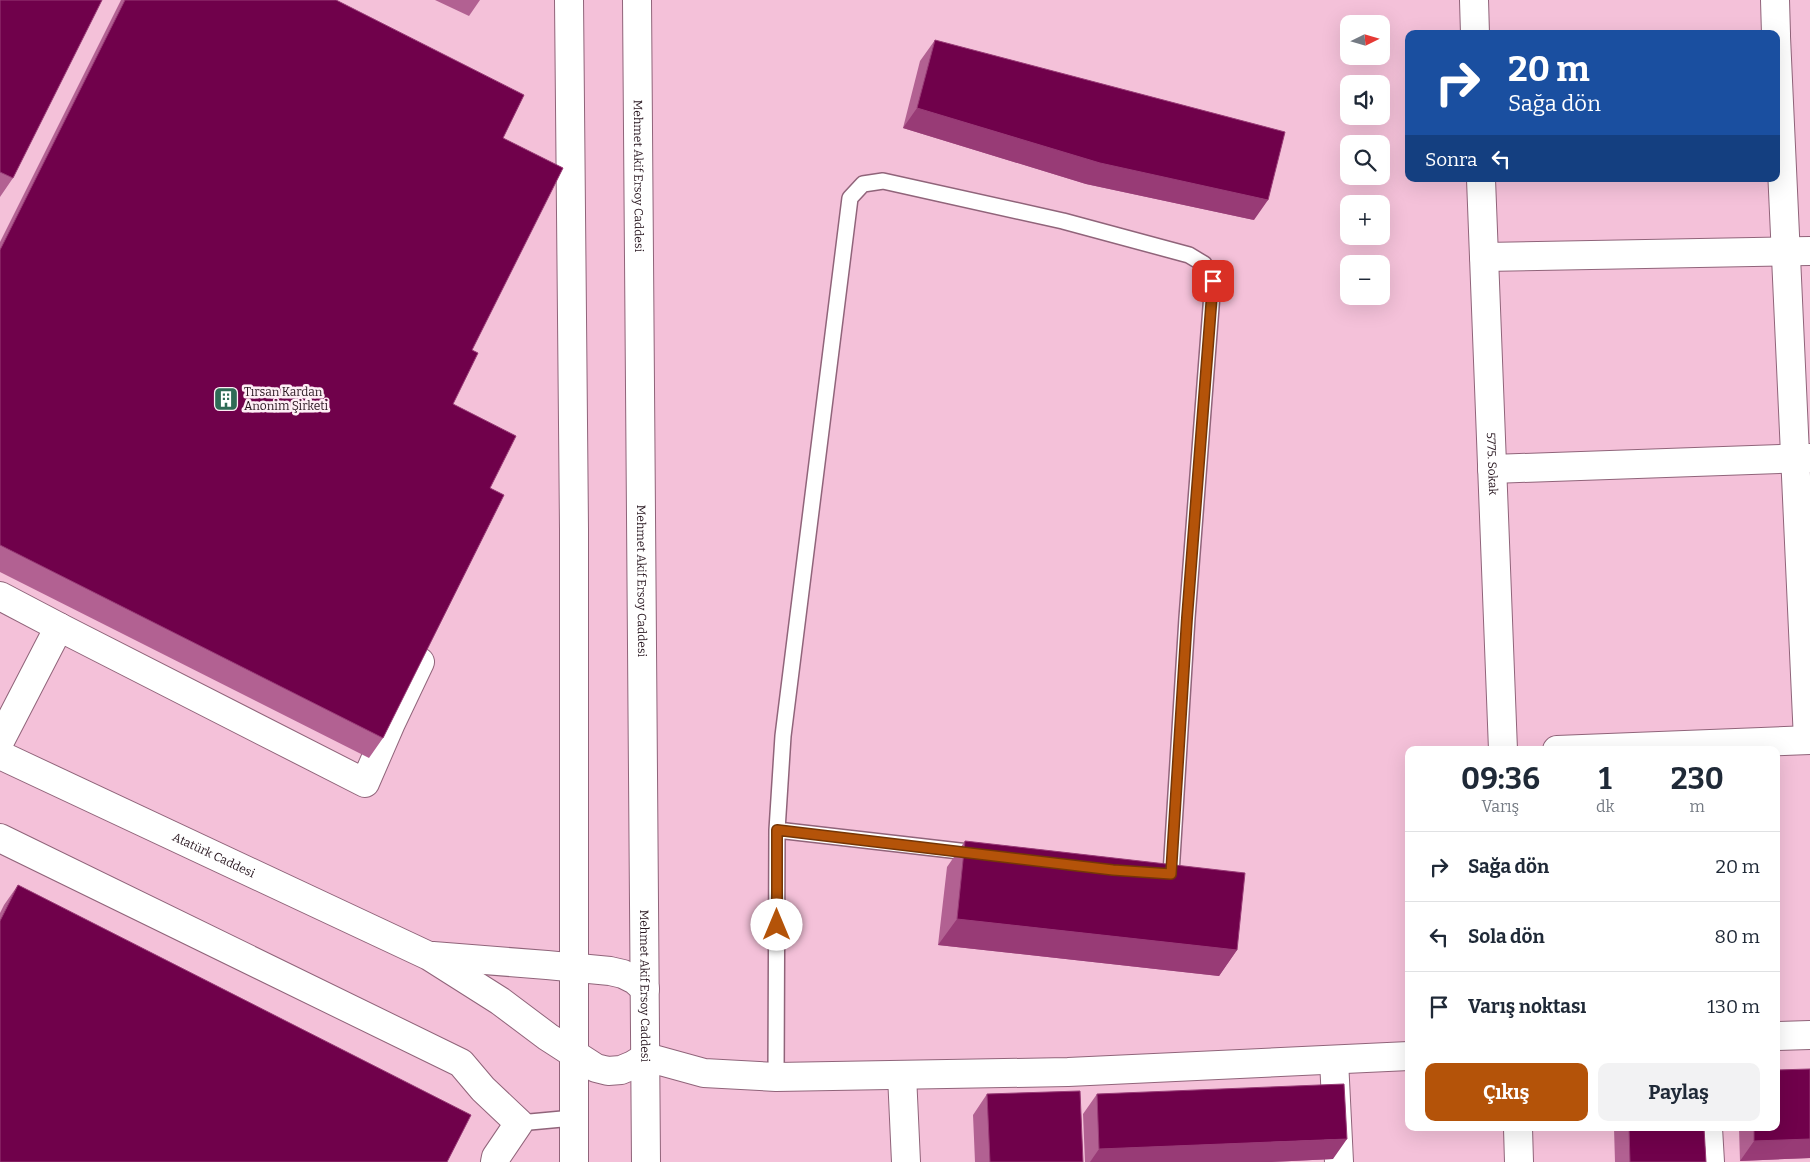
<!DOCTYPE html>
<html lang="tr">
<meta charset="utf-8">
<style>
:root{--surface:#fff;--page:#f2f2f3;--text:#1f2937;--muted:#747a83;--line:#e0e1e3;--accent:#b45309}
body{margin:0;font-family:Bitter,serif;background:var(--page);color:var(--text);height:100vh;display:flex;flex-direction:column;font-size:19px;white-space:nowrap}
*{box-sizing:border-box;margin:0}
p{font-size:16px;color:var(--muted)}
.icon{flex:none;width:28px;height:28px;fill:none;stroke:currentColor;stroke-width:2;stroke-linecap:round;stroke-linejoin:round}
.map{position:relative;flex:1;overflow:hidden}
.side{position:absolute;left:1405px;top:746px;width:375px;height:385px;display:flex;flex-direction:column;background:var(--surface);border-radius:10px;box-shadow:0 5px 20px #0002}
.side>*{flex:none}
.top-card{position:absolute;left:1405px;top:30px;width:375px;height:152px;border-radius:10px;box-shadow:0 5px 20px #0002;background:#1a4fa0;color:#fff;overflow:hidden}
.needle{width:32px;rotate:85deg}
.fabs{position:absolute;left:1340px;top:15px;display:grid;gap:10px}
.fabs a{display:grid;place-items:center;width:50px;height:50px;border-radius:10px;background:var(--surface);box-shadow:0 5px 20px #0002;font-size:25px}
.pin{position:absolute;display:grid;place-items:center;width:42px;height:42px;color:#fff;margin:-21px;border-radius:10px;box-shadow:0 2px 8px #0006}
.me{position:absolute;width:55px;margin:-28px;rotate:0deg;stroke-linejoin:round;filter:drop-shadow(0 0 4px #0008)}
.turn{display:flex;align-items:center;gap:18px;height:105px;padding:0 20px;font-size:22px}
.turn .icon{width:65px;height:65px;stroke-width:2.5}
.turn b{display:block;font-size:35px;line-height:42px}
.then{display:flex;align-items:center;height:48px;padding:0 20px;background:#0003;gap:10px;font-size:19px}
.eta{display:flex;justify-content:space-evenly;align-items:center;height:85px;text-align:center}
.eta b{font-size:30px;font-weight:700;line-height:35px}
.action{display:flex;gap:10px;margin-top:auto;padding:10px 20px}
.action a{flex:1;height:58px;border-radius:10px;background:var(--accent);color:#fff;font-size:20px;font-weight:700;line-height:58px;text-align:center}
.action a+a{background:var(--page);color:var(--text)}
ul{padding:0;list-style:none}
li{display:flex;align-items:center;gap:15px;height:70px;padding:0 20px;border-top:1px solid var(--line)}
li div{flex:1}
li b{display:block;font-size:19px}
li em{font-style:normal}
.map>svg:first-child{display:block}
</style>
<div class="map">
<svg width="1810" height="1162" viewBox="0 0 1810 1162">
<rect width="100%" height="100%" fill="#f4c1d9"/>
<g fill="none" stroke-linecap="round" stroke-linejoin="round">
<defs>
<path id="service" d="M777 830 977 853
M776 1077 777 830 783 736 850 198 863 184 883 181 1063 221 1189 255 1204 264 1213 281 1187 618 1171 874H1162
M519 1123 573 1118"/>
<g id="minor">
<path d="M1474 0 1475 34"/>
<path d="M1775 0 1776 34"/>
<path d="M1776 37 1808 740"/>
<path id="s1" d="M1481 179 1503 750"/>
<path d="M1484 257 1810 251"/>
<path d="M1492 469 1810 458"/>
<path d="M0 596 59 627 0 741"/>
<path d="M59 627 365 783 391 723 420 662"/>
<path d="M1557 750 1810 740"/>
<path d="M0 838 461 1063 483 1089 519 1123 496 1157 495 1162"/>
<path d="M1776 1036 1810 1035"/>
<path d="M646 1057 704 1073 776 1077 1068 1072 1409 1056"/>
<path d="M1334 1060 1339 1162"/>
<path d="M902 1075 906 1162"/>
<path d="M1518 1128 1519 1162"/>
<path d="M1708 1128 1710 1162"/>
</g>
<g id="secondary">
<path id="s2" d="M0 755 429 956 500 1001 548 1037 596 1068 608 1071 621 1070 633 1065 646 1057"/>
<path d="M433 956 547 965 610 971 623 974 635 980 645 989"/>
</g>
<g id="primary">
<path d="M569 0 574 529V1162"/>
<path id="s3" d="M637 0 646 1162"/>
</g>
</defs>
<use href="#service" stroke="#90647a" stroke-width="18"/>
<use href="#minor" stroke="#90647a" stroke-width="30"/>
<use href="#secondary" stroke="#90647a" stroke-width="30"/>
<use href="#primary" stroke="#90647a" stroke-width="30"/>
<use href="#service" stroke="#fff" stroke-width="15"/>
<use href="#minor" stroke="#fff" stroke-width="28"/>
<use href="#secondary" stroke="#fff" stroke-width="28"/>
<use href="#primary" stroke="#fff" stroke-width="28"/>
</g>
<path fill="#b26192" d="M0 0 13 178 0 197Z
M121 0H336L503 138 472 350 453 404 490 488 383 738 369 758 0 572V242Z
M435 0H480L469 16Z
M935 40 1254 220 1086 184 903 128 920 61Z
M965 841 1237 950 1219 976 938 945 947 867Z
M18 885 0 1162V913L4 905Z
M1810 1069V1158L1740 1161 1739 1128H1776Z
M987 1094 1083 1162H975L973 1115Z
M1097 1094 1333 1159 1271 1162H1085L1083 1114Z
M1614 1128H1704L1706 1162H1615Z"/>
<path fill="#983b76" d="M917 108 1268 200 1254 220 1086 184 903 128Z
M957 919 1237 950 1219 976 938 945Z
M1347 1139 1333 1159 1271 1162H1090L1099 1149Z
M1810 1139V1158L1740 1161 1754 1141Z"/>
<path fill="#70014b" stroke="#983b76" d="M0 0H102L13 178 0 172Z
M125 0H336L524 95 503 138 563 168 472 350 478 353 453 404 516 436 490 488 504 495 383 738 0 545V250Z
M935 40 1285 132 1268 200 1100 163 917 108Z
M965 841 1245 873 1237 950 957 919Z
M18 885 471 1115 447 1162H0V921Z
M1810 1069V1139L1754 1141V1128H1776V1070Z
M1344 1084 1347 1139 1099 1149 1097 1094Z
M1080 1091 1083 1162H990L987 1094Z
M1629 1128H1704L1706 1162H1630Z"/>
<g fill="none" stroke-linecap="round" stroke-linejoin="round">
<defs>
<path id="route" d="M777 925V830L1113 870 1171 874 1187 618 1213 281"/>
</defs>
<use href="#route" stroke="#753606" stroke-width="12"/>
<use href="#route" stroke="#b45309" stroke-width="9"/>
</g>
<defs>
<symbol id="building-square" viewBox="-11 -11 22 22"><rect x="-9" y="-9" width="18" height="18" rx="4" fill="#2f6b56" stroke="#feeef5"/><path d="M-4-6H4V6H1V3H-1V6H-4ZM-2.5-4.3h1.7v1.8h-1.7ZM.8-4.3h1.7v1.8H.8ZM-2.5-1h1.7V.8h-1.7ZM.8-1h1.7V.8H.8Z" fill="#fff"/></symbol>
</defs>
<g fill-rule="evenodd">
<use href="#building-square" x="212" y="385" width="28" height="28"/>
</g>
<g text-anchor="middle" stroke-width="5" stroke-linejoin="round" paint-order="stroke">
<g font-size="12" fill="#26141d" stroke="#feeef5">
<text dy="4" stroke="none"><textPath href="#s3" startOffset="176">Mehmet Akif Ersoy Caddesi</textPath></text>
<text dy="4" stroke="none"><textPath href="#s1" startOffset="285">5775. Sokak</textPath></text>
<text dy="4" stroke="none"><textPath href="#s3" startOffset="581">Mehmet Akif Ersoy Caddesi</textPath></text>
<text dy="4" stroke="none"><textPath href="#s2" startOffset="236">Atatürk Caddesi</textPath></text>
<text dy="4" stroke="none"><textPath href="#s3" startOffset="986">Mehmet Akif Ersoy Caddesi</textPath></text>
</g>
<g font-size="12" fill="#26141d" stroke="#feeef5" text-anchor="start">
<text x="244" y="396">Tırsan Kardan<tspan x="244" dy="14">Anonim Şirketi</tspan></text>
</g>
</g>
</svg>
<div class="fabs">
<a><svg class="needle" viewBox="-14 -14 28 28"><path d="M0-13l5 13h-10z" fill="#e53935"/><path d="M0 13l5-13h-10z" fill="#747a83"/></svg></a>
<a><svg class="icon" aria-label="sound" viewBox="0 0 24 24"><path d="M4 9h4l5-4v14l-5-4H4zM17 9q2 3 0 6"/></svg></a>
<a><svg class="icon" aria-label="search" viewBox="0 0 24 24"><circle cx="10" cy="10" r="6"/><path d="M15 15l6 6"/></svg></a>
<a>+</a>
<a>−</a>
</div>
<div class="pin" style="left:1213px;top:281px;background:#d93025"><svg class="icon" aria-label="arrive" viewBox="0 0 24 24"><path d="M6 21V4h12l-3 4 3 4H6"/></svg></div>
<svg class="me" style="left:777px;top:925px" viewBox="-20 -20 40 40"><circle r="19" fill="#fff"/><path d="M0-13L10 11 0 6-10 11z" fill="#b45309"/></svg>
<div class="top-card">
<div class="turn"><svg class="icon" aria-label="right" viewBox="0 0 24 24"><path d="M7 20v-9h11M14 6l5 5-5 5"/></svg><div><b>20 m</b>Sağa dön</div></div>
<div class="then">Sonra<svg class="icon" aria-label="left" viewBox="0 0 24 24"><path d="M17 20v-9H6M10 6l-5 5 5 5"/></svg></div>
</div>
<section class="side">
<div class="eta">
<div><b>09:36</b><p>Varış</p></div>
<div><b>1</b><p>dk</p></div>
<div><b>230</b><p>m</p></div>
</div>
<ul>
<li><svg class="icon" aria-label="right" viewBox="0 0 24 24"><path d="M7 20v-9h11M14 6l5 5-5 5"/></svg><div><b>Sağa dön</b></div><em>20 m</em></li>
<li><svg class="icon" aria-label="left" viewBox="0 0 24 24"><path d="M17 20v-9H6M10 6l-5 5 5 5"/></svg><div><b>Sola dön</b></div><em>80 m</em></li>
<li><svg class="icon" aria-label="arrive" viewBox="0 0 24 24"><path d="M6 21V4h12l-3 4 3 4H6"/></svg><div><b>Varış noktası</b></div><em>130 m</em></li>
</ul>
<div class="action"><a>Çıkış</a><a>Paylaş</a></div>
</section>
</div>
